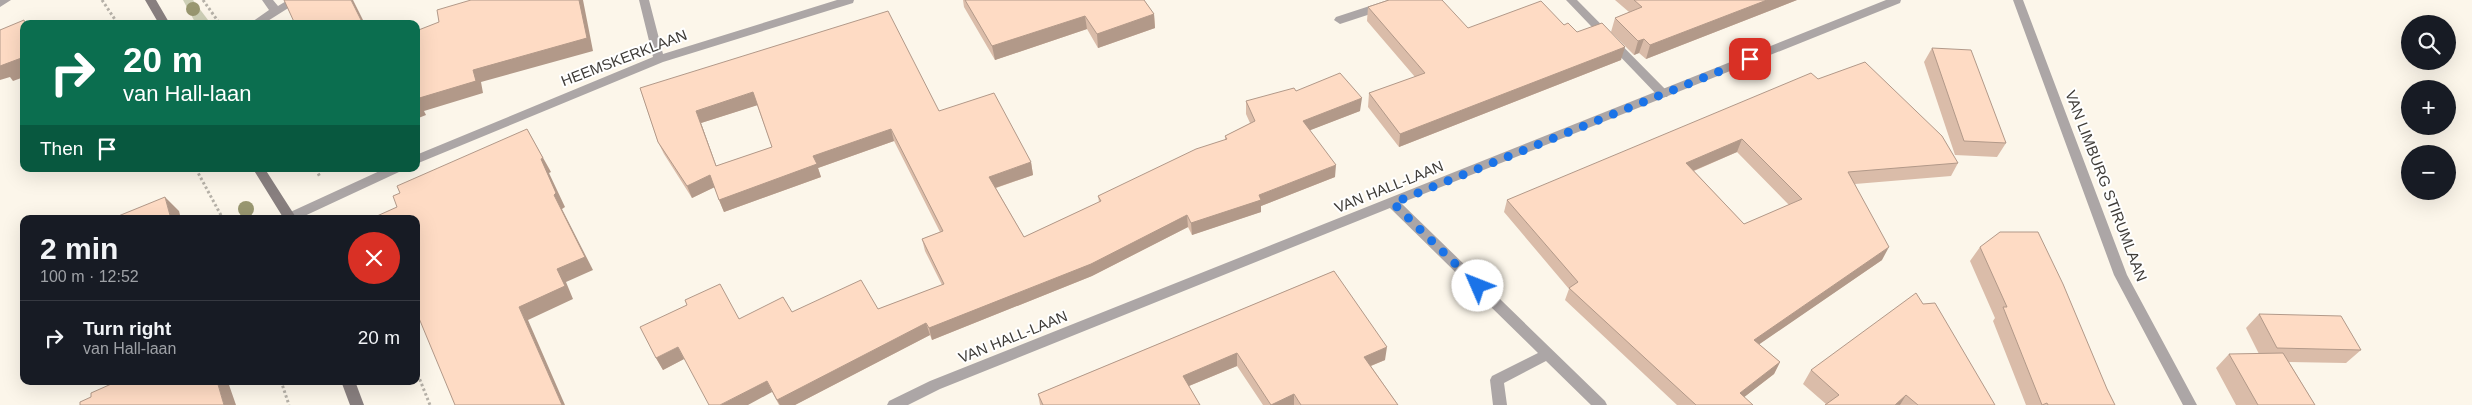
<!DOCTYPE html>
<meta charset="utf-8">
<style>
:root{--surface:#171b24;--page:#242831;--text:#f1f3f6;--muted:#9ea1a6;--line:#363941}
body{margin:0;font-family:Arial,sans-serif;background:var(--page);color:var(--text);height:100vh;display:flex;flex-direction:column;font-size:19px;white-space:nowrap}
*{box-sizing:border-box;margin:0}
p{font-size:16px;color:var(--muted)}
.icon{flex:none;width:28px;height:28px;fill:none;stroke:currentColor;stroke-width:2;stroke-linecap:round;stroke-linejoin:round}
.map{position:relative;flex:1;overflow:hidden}
.drawer{position:absolute;left:20px;top:215px;width:400px;height:170px;display:flex;flex-direction:column;background:var(--surface);border-radius:10px;box-shadow:0 5px 20px #0002}
.drawer>*{flex:none}
.banner{position:absolute;left:20px;top:20px;width:400px;height:152px;border-radius:10px;box-shadow:0 5px 20px #0002;background:#0b6e4f;color:#fff;overflow:hidden}
.controls{position:absolute;left:2401px;top:15px;display:grid;gap:10px}
.controls a{display:grid;place-items:center;width:55px;height:55px;border-radius:50%;background:var(--surface);box-shadow:0 5px 20px #0002;font-size:25px}
.pin{position:absolute;display:grid;place-items:center;width:42px;height:42px;color:#fff;margin:-21px;border-radius:10px;box-shadow:0 2px 8px #0006}
.me{position:absolute;width:55px;margin:-28px;rotate:314deg;stroke-linejoin:round;filter:drop-shadow(0 0 4px #0008)}
.turn{display:flex;align-items:center;gap:18px;height:105px;padding:0 20px;font-size:22px}
.turn .icon{width:65px;height:65px;stroke-width:2.5}
.turn b{display:block;font-size:35px;line-height:42px}
.then{display:flex;align-items:center;height:48px;padding:0 20px;background:#0003;gap:10px;font-size:19px}
.round{display:grid;place-items:center;flex:none;width:52px;height:52px;border-radius:26px;background:var(--page)}
.summary{display:flex;align-items:center;justify-content:space-between;height:85px;padding:0 20px}
h1{font-size:30px;font-weight:800;line-height:38px}
ul{padding:0;list-style:none}
li{display:flex;align-items:center;gap:15px;height:75px;padding:0 20px;border-top:1px solid var(--line)}
li div{flex:1}
li b{display:block;font-size:19px}
li em{font-style:normal}
.map>svg:first-child{display:block}
</style>
<div class="map">
<svg width="2472" height="405" viewBox="0 0 2472 405">
<rect width="100%" height="100%" fill="#fcf6ea"/>
<path fill="#ced0b7" d="M183 0H193L211 24H196Z"/>
<g fill="none" stroke-linecap="round" stroke-linejoin="round">
<path stroke="#b6b1a8" stroke-width="3" stroke-dasharray="2.5 2.5" stroke-linecap="butt" d="M102 0 118 24
M203 0 220 24
M196 169 223 219
M316 169 320 177
M416 370 430 405
M281 381 289 405"/>
<path fill="#aca6a6" fill-rule="evenodd" d="M262 0H273L278 6 288 0H301L263 24H249L269 10Z
M1388 0H1405L1404 3 1340 24 1334 20 1336 17Z
M1566 0H1577L1667 91 1669 94 1667 97H1659Z"/>
<path fill="#aca6a6" fill-rule="evenodd" d="M0 0H11L0 7Z
M639 0H649L663 54 837 0H854L853 3 663 62 416 164V155L653 57Z
M1886 0H1901L1900 3 1401 203 1605 401 1607 405H1591L1546 361 1504 383 1507 405H1493L1490 380 1492 376 1538 353 1390 208 940 389 908 405H887L889 401 930 381Z
M2013 0H2023L2127 275 2197 405H2183L2114 275Z
M384 169H401L399 172 298 219H285L284 217 286 214Z"/>
<path fill="#887f7f" fill-rule="evenodd" d="M145 0H156L170 24H159Z
M253 169H265L297 219H284Z
M341 381H355L364 405H350Z"/>
</g>
<g fill="#999770">
<circle cx="193" cy="9" r="7"/>
<circle cx="246" cy="209" r="8"/>
</g>
<path fill="#dabca9" fill-rule="evenodd" d="M963 0H1144L1154 14 1155 28 1098 48 1087 29 995 60 964 7Z
M1615 0H1797L1646 59 1639 53 1634 55 1611 32 1615 18 1629 12Z
M1368 7 1468 28 1564 25 1621 60 1399 147 1368 107 1369 93 1415 77 1367 21Z
M1932 48 2006 143 1997 157 1955 155 1924 62Z
M1818 79 1958 163 1951 176 1855 184 1882 260 1759 344 1780 362 1774 374 1744 397 1753 405H1677L1565 300 1569 289 1504 212 1507 200ZM1737 152 1789 205 1744 224 1694 171Z
M640 88 939 111 1031 162 1033 175 996 188 1024 237 1099 202 1098 196 1225 140V136L1250 123 1246 114V101L1296 91 1360 111 1310 130 1335 177 1261 206V212L1192 235 1188 227 1092 276 932 340 930 335 795 405H779L772 392 684 359 663 370 656 358 739 319 792 312 878 309 942 285 925 251 922 239 940 232 894 141 818 168 821 177 724 212 714 187 692 198 664 154 658 142ZM757 105 772 147 716 166 701 123Z
M1980 247 2107 389 2115 405H2026L1993 321 1995 318 1970 261Z
M1334 271 1385 360 1371 366 1398 405H1263L1237 366 1189 386 1200 405H1040L1038 394Z
M1923 304 1995 405H1825L1826 404 1803 384 1811 370Z
M2259 314 2361 350 2346 363 2289 362 2315 405H2236L2216 368 2229 354H2259L2246 328Z"/>
<path fill="#b29989" d="M351 0H353L365 24H363Z
M579 0H583L593 51 481 82 483 93 424 111 426 115 416 119V99L473 70Z
M1767 0H1797L1646 59 1650 45Z
M1154 14 1155 28 1098 48 1097 34Z
M1085 16 1087 29 995 60 992 46Z
M1644 39 1639 53 1634 55 1638 41Z
M1625 47 1621 60 1399 147 1400 134Z
M24 57V77L13 81 10 77 0 80V64Z
M753 92 758 105 701 123 721 179 716 166 696 111Z
M1362 98 1360 111 1303 133V121Z
M527 129 551 172 549 173 565 207 562 209 593 270 566 282 573 299 528 320 565 405H562L519 307 557 269 554 195Z
M891 129 894 141 818 168 821 177 724 212 719 200 813 156Z
M1742 139 1737 152 1681 176 1686 163Z
M1031 162 1033 175 992 189 989 177Z
M1336 165 1335 177 1261 206V212L1192 235 1191 223 1259 195Z
M710 175 715 187 692 198 687 186Z
M165 197 179 211 181 219H171Z
M1187 215 1188 227 1092 276 932 340 929 328Z
M1889 247 1882 260 1748 352 1754 340Z
M926 323 930 335 795 405H780L777 400Z
M678 347 684 359 663 370 656 358Z
M1387 347 1385 360 1363 369 1364 357Z
M1237 353V366L1184 388 1183 376Z
M1780 362 1774 374 1734 405 1740 393Z
M217 381H229L228 382 236 405H224Z
M767 381 772 392 748 405H720Z
M1294 394V405H1271Z
M1906 395 1900 405H1895Z"/>
<path fill="#fedbc4" stroke="#b29989" fill-rule="evenodd" d="M284 0H351L363 24H295Z
M471 0H579L587 38 473 70 476 81 416 99 418 103H416V31L439 22 437 10Z
M965 0H1144L1154 14 1097 34 1085 16 992 46Z
M1389 0H1442L1468 28 1541 1 1564 25 1568 23 1577 32 1602 23 1625 47 1400 134 1369 93 1425 73 1368 7Z
M1634 0H1767L1650 45 1644 39 1638 41 1615 18 1642 7Z
M888 11 939 111 994 93 1031 162 989 177 1024 237 1101 201 1098 196 1196 149 1227 139 1225 136 1255 121 1246 101 1294 88 1296 91 1340 73 1362 98 1303 121 1336 165 1259 195 1261 200 1191 223 1187 215 1091 264 929 328 926 323 777 400 767 381 720 405H709L678 347 656 358 640 327 687 305 685 300 720 284 739 319 783 297 792 312 861 280 878 309 944 284 922 239 943 231 891 129 813 156 817 164 719 200 710 175 687 186 658 142 640 88ZM753 92 772 147 716 166 696 111Z
M24 20 25 24H24V57L0 66V30Z
M1932 48 1971 50 2006 143 1964 141Z
M1865 62 1942 136 1958 163 1848 172 1889 247 1754 340 1780 362 1740 393 1753 405H1696L1569 288 1578 282 1507 200 1811 73 1818 79ZM1742 139 1802 199 1744 224 1686 163Z
M527 129 543 158 541 159 556 193 554 195 585 257 557 269 565 286 519 307 562 405H455L416 311V219H378L377 216 397 207 393 196 400 193 397 186Z
M165 197 171 219H111Z
M2000 232H2038L2063 284 2107 389 2115 405H2048L2047 403 2042 405 2003 307H2007L1980 247Z
M1334 271 1387 347 1364 357 1398 405H1301L1294 394 1271 405 1237 353 1183 376 1200 405H1043L1038 394Z
M1916 293 1923 304 1935 303 1995 405H1918L1906 395 1895 405H1825L1839 395 1811 370Z
M2259 314 2341 316 2361 350 2277 348Z
M2283 353 2315 405H2258L2229 354Z
M118 381H217L224 405H80V402L91 397V393Z"/>
<g fill="none" stroke-linecap="round" stroke-linejoin="round">
<path stroke="#1a73e8" stroke-width="9" stroke-dasharray="0 16.2" d="M1478 286 1393 203 1750 59"/>
</g>
<g text-anchor="middle" stroke-width="4" stroke-linejoin="round" paint-order="stroke">
<g font-size="15" fill="#3f3c38" stroke="#fff">
<text transform="translate(624 58) rotate(-21)" y="5">HEEMSKERKLAAN</text>
<text transform="translate(2106 186) rotate(69)" y="5">VAN LIMBURG STIRUMLAAN</text>
<text transform="translate(1389 187) rotate(-22)" y="5">VAN HALL-LAAN</text>
<text transform="translate(1013 337) rotate(-22)" y="5">VAN HALL-LAAN</text>
</g>
</g>
</svg>
<div class="controls">
<a><svg class="icon" aria-label="search" viewBox="0 0 24 24"><circle cx="10" cy="10" r="6"/><path d="M15 15l6 6"/></svg></a>
<a>+</a>
<a>−</a>
</div>
<div class="pin" style="left:1750px;top:59px;background:#d93025"><svg class="icon" aria-label="arrive" viewBox="0 0 24 24"><path d="M6 21V4h12l-3 4 3 4H6"/></svg></div>
<svg class="me" style="left:1478px;top:286px" viewBox="-20 -20 40 40"><circle r="19" fill="#fff"/><path d="M0-13L10 11 0 6-10 11z" fill="#1a73e8"/></svg>
<div class="banner">
<div class="turn"><svg class="icon" aria-label="right" viewBox="0 0 24 24"><path d="M7 20v-9h11M14 6l5 5-5 5"/></svg><div><b>20 m</b>van Hall-laan</div></div>
<div class="then">Then<svg class="icon" aria-label="arrive" viewBox="0 0 24 24"><path d="M6 21V4h12l-3 4 3 4H6"/></svg></div>
</div>
<section class="drawer">
<div class="summary"><div><h1>2 min</h1><p>100 m · 12:52</p></div><a class="round" style="background:#d93025;color:#fff"><svg class="icon" aria-label="close" viewBox="0 0 24 24"><path d="M6 6l12 12M18 6L6 18"/></svg></a></div>
<ul>
<li><svg class="icon" aria-label="right" viewBox="0 0 24 24"><path d="M7 20v-9h11M14 6l5 5-5 5"/></svg><div><b>Turn right</b><p>van Hall-laan</p></div><em>20 m</em></li>
</ul>
</section>
</div>
